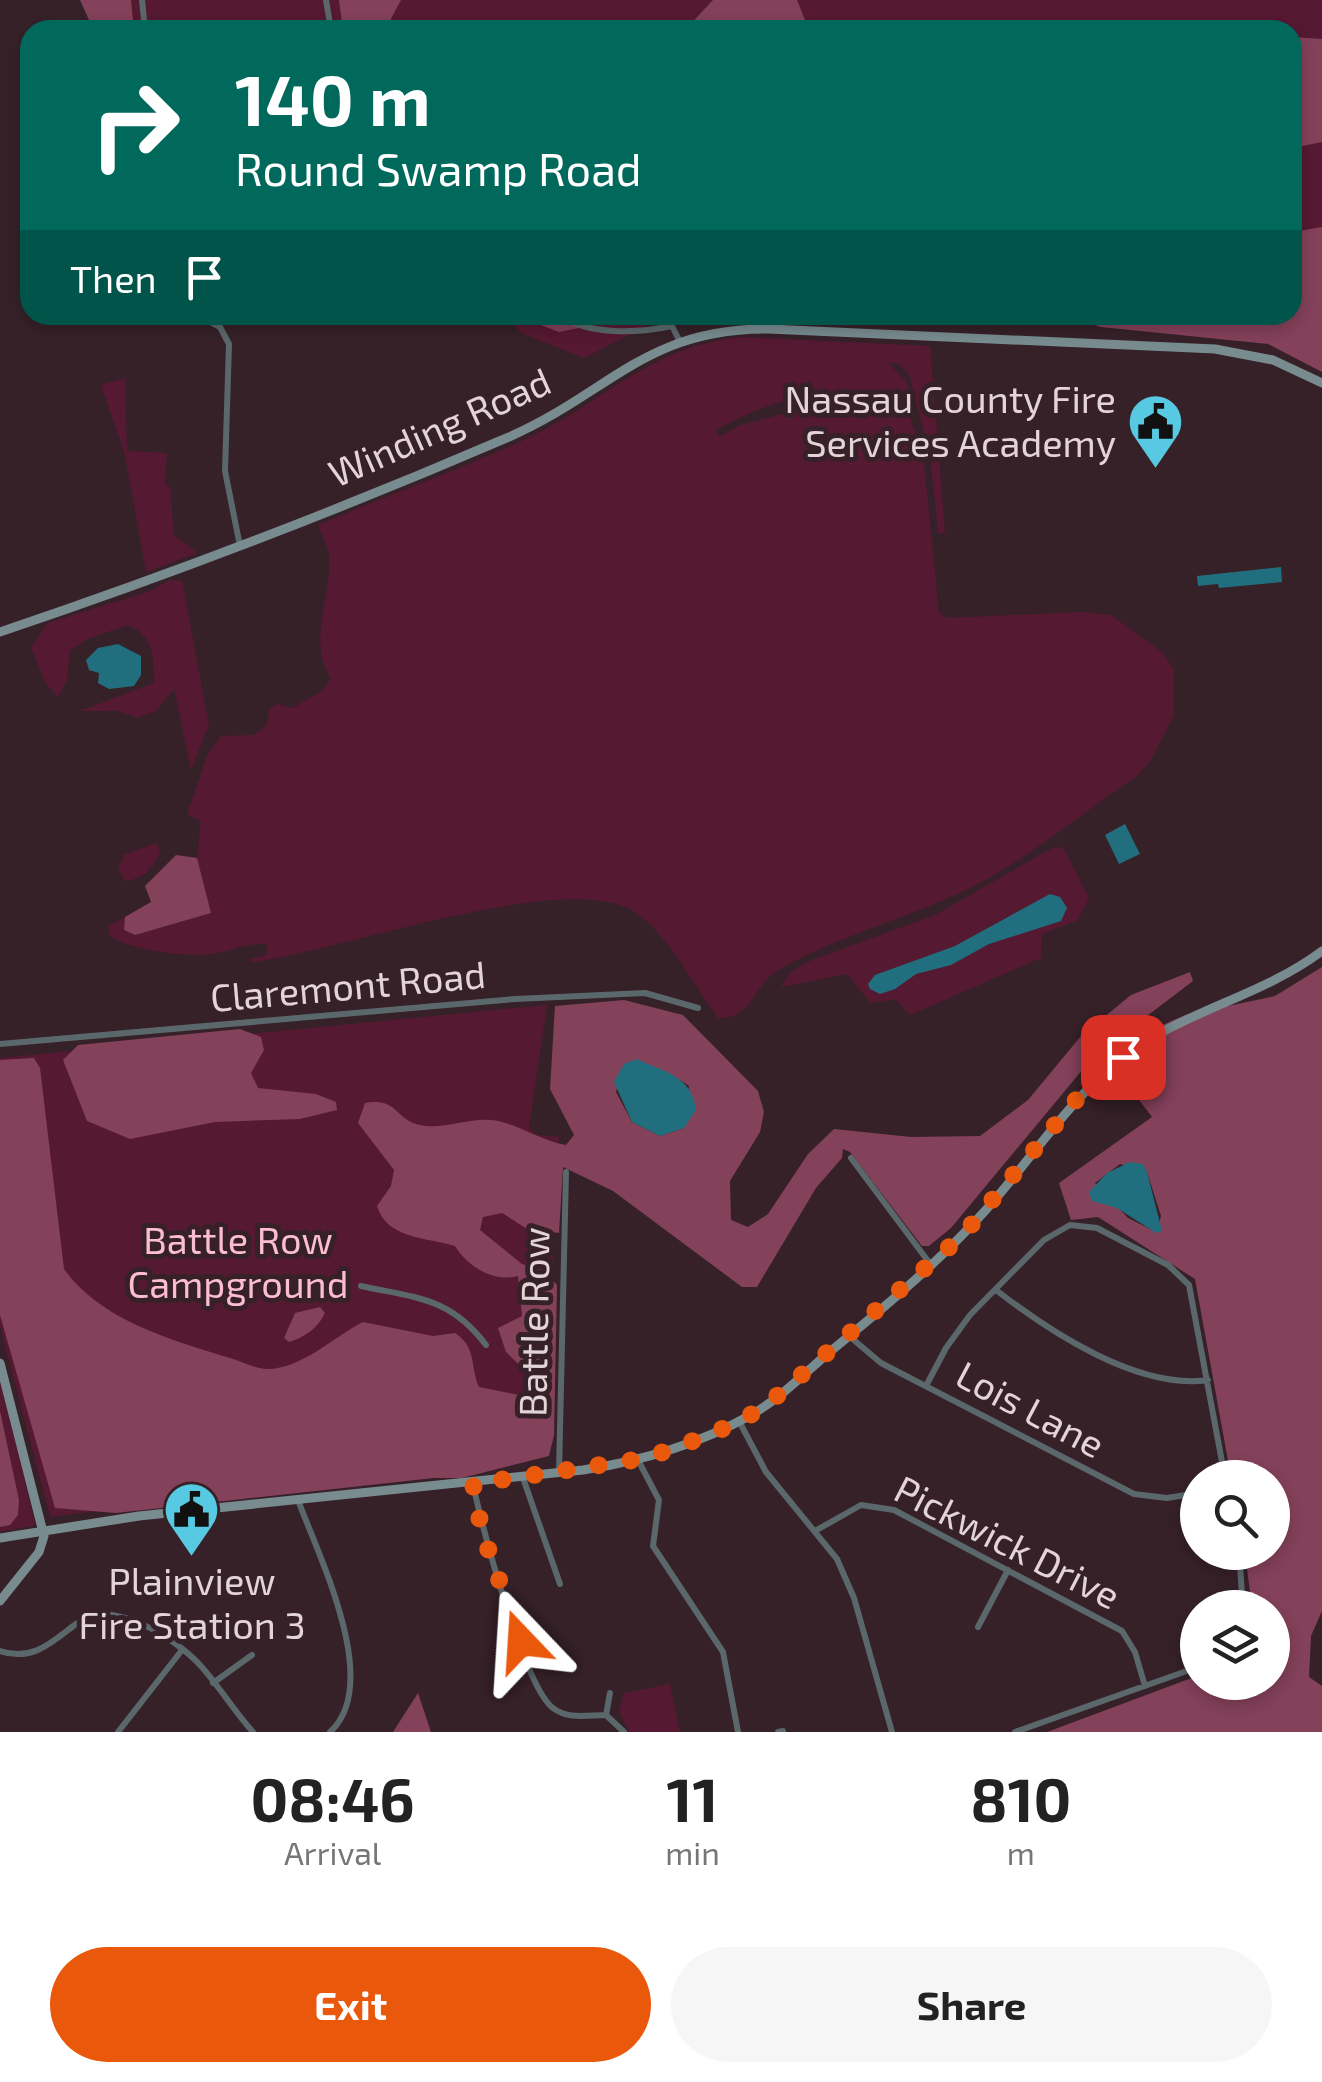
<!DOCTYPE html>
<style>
:root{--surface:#fff;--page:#f6f6f6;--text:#222;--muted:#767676;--accent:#ea580c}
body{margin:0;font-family:"Exo 2",sans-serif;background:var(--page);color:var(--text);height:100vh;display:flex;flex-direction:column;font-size:38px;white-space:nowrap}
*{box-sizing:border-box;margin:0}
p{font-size:32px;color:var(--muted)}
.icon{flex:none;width:55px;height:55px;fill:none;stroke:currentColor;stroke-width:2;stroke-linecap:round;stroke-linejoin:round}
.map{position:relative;height:1732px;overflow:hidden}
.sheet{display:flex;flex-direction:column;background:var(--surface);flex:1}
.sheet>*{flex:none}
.banner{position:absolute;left:20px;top:20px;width:1282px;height:305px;border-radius:30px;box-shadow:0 5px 15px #0003;background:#00695c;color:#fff;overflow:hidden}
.controls{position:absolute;left:1180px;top:1460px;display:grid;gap:20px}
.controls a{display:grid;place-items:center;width:110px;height:110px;border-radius:50%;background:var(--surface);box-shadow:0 5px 15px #0003;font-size:50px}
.pin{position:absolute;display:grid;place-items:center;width:85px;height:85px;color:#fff;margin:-42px;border-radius:20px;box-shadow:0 5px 15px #0006}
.me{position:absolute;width:110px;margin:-55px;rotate:340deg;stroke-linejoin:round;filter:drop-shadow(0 0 8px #0008)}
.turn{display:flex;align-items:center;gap:35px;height:210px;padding:0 50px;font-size:45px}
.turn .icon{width:130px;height:130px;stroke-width:2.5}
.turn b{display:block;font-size:70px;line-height:85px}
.then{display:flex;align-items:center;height:95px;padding:0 50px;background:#0003;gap:20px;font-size:38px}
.eta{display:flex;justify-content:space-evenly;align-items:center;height:170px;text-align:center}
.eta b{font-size:60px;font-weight:700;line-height:70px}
.button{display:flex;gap:20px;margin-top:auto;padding:20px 50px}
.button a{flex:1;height:115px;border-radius:60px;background:var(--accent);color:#fff;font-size:40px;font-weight:700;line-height:115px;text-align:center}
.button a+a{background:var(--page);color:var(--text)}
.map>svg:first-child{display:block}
</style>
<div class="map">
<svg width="1322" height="1732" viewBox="0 0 1322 1732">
<rect width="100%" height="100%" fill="#362128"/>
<path fill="#561932" d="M126 0H1322V351L1292 315V30H129Z
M508 315H668L584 358 521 333Z
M743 337 930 346 945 533H938L930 454 909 374 897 363H888L906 381 911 395C890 403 871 393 850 392 803 391 755 407 715 431L720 436 741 425 835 400 910 418 923 453 939 613 948 618 1082 612 1111 615 1162 652 1174 670V715L1151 760 1136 777C1081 813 1030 858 970 888 911 917 835 937 780 969 753 983 754 1019 718 1018 696 988 664 929 633 911 564 869 338 952 252 962L250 959 267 955V944C241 943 233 951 212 954 184 957 132 951 109 935L108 926 125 917 124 930 135 935 210 913 197 858 201 821 187 815 207 756 221 736 254 735 266 726 270 708 277 704 293 708 323 690 331 678C306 641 333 594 329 554 327 545 321 534 318 525 386 496 457 471 524 440 604 403 650 345 743 337Z
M125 378 127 451 167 453 165 484 170 487 174 535 197 553 146 572 125 455 101 385Z
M170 580 182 581 209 725 191 770 174 689 156 711 137 718 119 711H80L154 683C153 655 155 638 128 625L90 638 70 650 67 680 58 697 46 684 31 648 47 623 148 592Z
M156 843 161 851C152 868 144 879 125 881L118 869 124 855Z
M1063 847 1089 898 1078 920 1042 934 1041 958 910 1015 895 999 871 1003 847 974 781 987 790 973 807 962 935 915 1052 848Z
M547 1005 529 1127 537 1135 559 1137 544 1452 50 1517 0 1326V1058Z
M0 1368 35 1525 0 1532Z
M670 1684 680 1732H629L619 1711 624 1693Z"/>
<path fill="#84415a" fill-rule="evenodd" d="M80 0H131L134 30H116L89 20Z
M339 0H401L385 30H343Z
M713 0H797L809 30H685Z
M1293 37 1322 39V142L1293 148Z
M1322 227V372L1268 344 1101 327 1065 315H1292L1293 232Z
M515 315H642L559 332Z
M176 855 197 858 211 913 135 935 124 930 125 917 151 902 145 886Z
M1322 967V1611L1311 1636 1309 1677 1322 1686V1732H1047L1197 1676 1198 1682H1272V1608L1252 1607 1245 1553 1272 1552V1478L1231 1477 1195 1279 1098 1217 1071 1220 1059 1183 1152 1117 1108 1059 1149 1031 1185 1015 1275 996ZM1120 1164 1147 1172 1161 1216 1156 1232 1128 1218 1095 1183Z
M1190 972 1193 981 1093 1057 951 1228 929 1246H922L850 1152 843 1149 842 1158 816 1188 757 1287H742L613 1191 563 1167 559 1233 527 1229 502 1213 483 1217 480 1230 522 1264 543 1270 557 1285 554 1435 549 1456 462 1478H434L116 1513 55 1508 0 1315V1060L34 1058 40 1068 64 1269C101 1321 172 1340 230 1358 241 1361 256 1369 267 1369 302 1369 333 1337 363 1322L433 1336 455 1333C477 1347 470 1367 479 1387L519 1395 526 1390 529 1374 506 1352 498 1328 522 1316 518 1276C494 1283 467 1266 455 1246 425 1237 387 1239 377 1206L391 1186 394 1170 358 1123 365 1103C398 1097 395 1120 420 1125 442 1130 468 1118 491 1120 515 1122 540 1141 566 1145L574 1135 550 1089 555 1006 624 1000 683 1015 758 1091 764 1112 760 1132 730 1181 731 1220 748 1227 768 1214 808 1154 834 1129 911 1137 980 1136 1028 1100 1081 1036 1131 995ZM637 1060C656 1069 671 1073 689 1086L684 1128 660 1136 632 1122 616 1092 624 1064Z
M240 1029 261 1037 264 1050 251 1073 258 1088 316 1094 336 1102 337 1110 300 1119 215 1122 130 1139 87 1121 63 1060 78 1045Z
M320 1307 325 1313C318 1328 305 1337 289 1342L284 1338 295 1313Z
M0 1411 19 1500 18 1515 10 1525 0 1527Z
M418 1693 431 1732H393Z"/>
<path fill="#216f7e" d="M1281 567 1282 582 1219 588 1218 584 1198 586 1197 576Z
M118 644 141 656V675L134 686 109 689 98 683 99 673 89 670 86 660 98 648Z
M1125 824 1140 854 1119 864 1105 835Z
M1050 894 1060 897 1067 908 1061 921 989 944 951 965 916 974 895 989 880 994 870 989 868 984 875 975 955 946Z
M637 1059C663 1072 692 1075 696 1110L684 1128 660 1136 632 1122 614 1082 624 1064Z
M1130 1162 1143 1164 1147 1172 1162 1231 1156 1233 1117 1208 1092 1201 1089 1192 1107 1173Z"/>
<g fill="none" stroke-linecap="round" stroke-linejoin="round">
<path stroke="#5b686b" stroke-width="6" d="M142 0 145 30
M326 0 331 30
M198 315 220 327 229 344 225 471 240 546
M560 315C589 336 639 333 672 326L679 340
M0 1044 515 999 645 993 698 1008
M851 1158 931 1265
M361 1286C416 1298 450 1297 486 1345
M996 1290C1050 1332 1138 1390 1208 1380
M849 1336 881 1363 1134 1494 1167 1498 1198 1493
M926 1386 946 1348 970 1315 1044 1240 1070 1225 1097 1228 1168 1265 1189 1285 1225 1478
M739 1421 766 1472 837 1559 854 1598 892 1732
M638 1460 659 1500 653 1546 723 1652 738 1732
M559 1472 566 1172
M523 1478 560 1584
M473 1484C481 1524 524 1686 553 1708 568 1720 588 1715 606 1715
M298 1500C319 1557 383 1684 330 1732
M815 1531 861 1505 894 1510 1122 1631 1135 1652 1145 1686
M1239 1552 1243 1608
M978 1627 1008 1570
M0 1651C33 1662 52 1642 76 1624 110 1596 175 1638 200 1665 219 1686 234 1711 253 1732
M213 1683 252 1655
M606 1715 624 1732
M606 1715 610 1693
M118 1732 182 1650
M778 1732 783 1731
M1015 1732 1198 1667"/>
<path stroke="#788c90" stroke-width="9" d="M0 632C172 574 342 509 509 437 611 392 646 328 769 329L1215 349 1273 360 1322 383
M0 1363 44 1536 39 1552 0 1601
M0 1538 139 1516 583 1470C641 1461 697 1445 749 1416 777 1401 802 1376 826 1355 881 1310 937 1264 984 1212 1030 1161 1067 1102 1121 1059 1181 1011 1261 997 1322 951"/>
</g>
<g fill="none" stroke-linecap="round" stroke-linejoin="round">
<path stroke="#ea580c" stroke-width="18" stroke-dasharray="0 32.4" d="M521 1641 482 1532 473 1484 647 1458 714 1433 762 1409 962 1236 1076 1100 1123 1057"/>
</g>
<defs>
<symbol id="civic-pin" viewBox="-11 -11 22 30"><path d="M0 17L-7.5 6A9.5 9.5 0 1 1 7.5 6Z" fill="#57c9e2" stroke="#362128"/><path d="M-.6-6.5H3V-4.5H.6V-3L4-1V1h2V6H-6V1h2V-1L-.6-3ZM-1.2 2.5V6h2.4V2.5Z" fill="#111"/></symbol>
</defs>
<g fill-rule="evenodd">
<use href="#civic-pin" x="1124" y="390" width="63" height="86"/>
<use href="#civic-pin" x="160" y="1478" width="63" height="86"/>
</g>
<g text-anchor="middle" stroke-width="10" stroke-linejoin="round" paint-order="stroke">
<g font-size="38" fill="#e3d4d8" stroke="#362128" text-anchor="end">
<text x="1116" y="413">Nassau County Fire<tspan x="1116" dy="44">Services Academy</tspan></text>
<text x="192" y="1595" text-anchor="middle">Plainview<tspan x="192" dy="44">Fire Station 3</tspan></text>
</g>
<g font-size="38" fill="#e3d4d8" stroke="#362128">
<text transform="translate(440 428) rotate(-24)" y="13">Winding Road</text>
<text transform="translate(348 987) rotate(-5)" y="13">Claremont Road</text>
<text transform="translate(535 1322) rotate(-89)" y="13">Battle Row</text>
<text transform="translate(1030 1410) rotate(28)" y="13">Lois Lane</text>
<text transform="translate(1007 1543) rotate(27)" y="13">Pickwick Drive</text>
</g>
<g font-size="38" fill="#fcbdd0" stroke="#362128">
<text x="238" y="1254">Battle Row<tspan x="238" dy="44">Campground</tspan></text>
</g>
</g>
</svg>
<div class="controls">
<a><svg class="icon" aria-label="search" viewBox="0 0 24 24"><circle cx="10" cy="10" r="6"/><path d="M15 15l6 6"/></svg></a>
<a><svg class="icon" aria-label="layers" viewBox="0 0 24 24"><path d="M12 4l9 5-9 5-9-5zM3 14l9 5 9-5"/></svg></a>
</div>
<div class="pin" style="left:1123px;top:1057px;background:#d93025"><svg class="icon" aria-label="arrive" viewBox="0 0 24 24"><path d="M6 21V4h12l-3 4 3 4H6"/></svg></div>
<svg class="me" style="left:521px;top:1641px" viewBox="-20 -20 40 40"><path d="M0-17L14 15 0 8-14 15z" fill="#ea580c" stroke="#fff" stroke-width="4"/></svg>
<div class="banner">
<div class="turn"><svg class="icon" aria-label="right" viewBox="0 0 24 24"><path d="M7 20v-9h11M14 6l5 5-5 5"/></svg><div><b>140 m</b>Round Swamp Road</div></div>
<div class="then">Then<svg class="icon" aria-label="arrive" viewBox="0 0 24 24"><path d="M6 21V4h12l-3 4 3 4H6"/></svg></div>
</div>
</div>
<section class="sheet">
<div class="eta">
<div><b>08:46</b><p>Arrival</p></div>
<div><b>11</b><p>min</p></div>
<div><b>810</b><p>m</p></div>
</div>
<div class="button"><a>Exit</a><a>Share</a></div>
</section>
